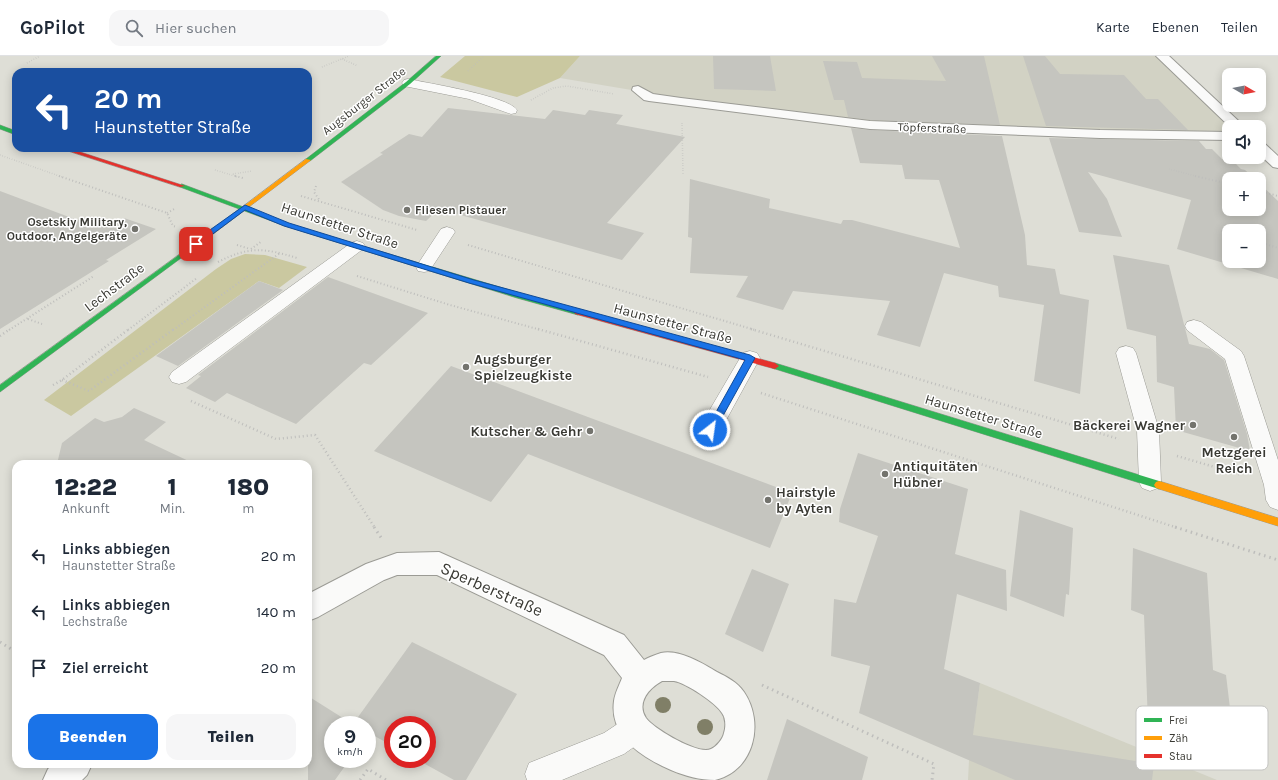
<!DOCTYPE html>
<html lang="de">
<meta charset="utf-8">
<style>
:root{--surface:#fff;--page:#f6f6f7;--text:#1f2937;--muted:#747a83;--line:#e0e1e3;--accent:#1a73e8}
body{margin:0;font-family:Karla,sans-serif;background:var(--page);color:var(--text);height:100vh;display:flex;flex-direction:column;font-size:15px;white-space:nowrap}
*{box-sizing:border-box;margin:0}
p{font-size:13px;color:var(--muted)}
.icon{flex:none;width:22px;height:22px;fill:none;stroke:currentColor;stroke-width:2;stroke-linecap:round;stroke-linejoin:round}
.map{position:relative;flex:1;overflow:hidden}
.side{position:absolute;left:12px;top:404px;width:300px;height:308px;display:flex;flex-direction:column;background:var(--surface);border-radius:12px;box-shadow:0 2px 10px #0003}
.side>*{flex:none}
.banner{position:absolute;left:12px;top:12px;width:300px;height:84px;border-radius:12px;box-shadow:0 2px 10px #0003;background:#1a4fa0;color:#fff;overflow:hidden}
.needle{width:26px;rotate:99deg}
.buttons{position:absolute;left:1222px;top:12px;display:grid;gap:8px}
.buttons a{display:grid;place-items:center;width:44px;height:44px;border-radius:8px;background:var(--surface);box-shadow:0 2px 10px #0003;font-size:20px}
.speed{position:absolute;left:324px;top:660px;display:flex;gap:8px;font-size:20px;font-weight:700;text-align:center}
.speed>*{display:grid;place-content:center;width:52px;height:52px;border-radius:50%;background:var(--surface);box-shadow:0 2px 10px #0003;line-height:1}
.speed small{font-size:10px;font-weight:400}
.speed .limit{border:6px solid #d22;background:#fff;color:#111}
.pin{position:absolute;display:grid;place-items:center;width:34px;height:34px;color:#fff;margin:-17px;border-radius:8px;box-shadow:0 2px 6px #0006}
.me{position:absolute;width:44px;margin:-22px;rotate:30deg;stroke-linejoin:round;filter:drop-shadow(0 0 3px #0008)}
.turn{display:flex;align-items:center;gap:14px;height:84px;padding:0 16px;font-size:18px}
.turn .icon{width:52px;height:52px;stroke-width:2.5}
.turn b{display:block;font-size:28px;line-height:34px}
.eta{display:flex;justify-content:space-evenly;align-items:center;height:68px;text-align:center}
.eta b{font-size:24px;font-weight:800;line-height:28px}
.cta{display:flex;gap:8px;margin-top:auto;padding:8px 16px}
.cta a{flex:1;height:46px;border-radius:12px;background:var(--accent);color:#fff;font-size:16px;font-weight:800;line-height:46px;text-align:center}
.cta a+a{background:var(--page);color:var(--text)}
ul{padding:0;list-style:none}
li{display:flex;align-items:center;gap:12px;height:56px;padding:0 16px}
li div{flex:1}
li b{display:block;font-size:15px}
li em{font-style:normal}
header{display:flex;align-items:center;gap:24px;box-sizing:border-box;height:56px;padding:0 20px;background:var(--surface);border-bottom:1px solid var(--line)}
header strong{font-size:19px}
nav{display:flex;gap:22px;margin-inline-start:auto;font-size:14px}
.search{width:280px;height:36px;background:var(--page);display:flex;align-items:center;gap:10px;box-sizing:border-box;padding:0 14px;border-radius:12px;color:var(--muted);font-size:15px}
.map>svg:first-child{display:block}
</style>
<header>
<strong>GoPilot</strong>
<div class="search"><svg class="icon" aria-label="search" viewBox="0 0 24 24"><circle cx="10" cy="10" r="6"/><path d="M15 15l6 6"/></svg>Hier suchen</div>
<nav><a>Karte</a><a>Ebenen</a><a>Teilen</a></nav>
</header>
<div class="map">
<svg width="1278" height="724" viewBox="0 0 1278 724">
<rect width="100%" height="100%" fill="#deded6"/>
<path fill="#d2d2c4" d="M580 0H1165L1244 71H1229V80L805 63 560 22Z
M980 627 1217 724H968L969 704Z"/>
<path fill="#cac8a0" d="M465 0H580L560 22 517 41 440 21Z
M245 198 265 199 307 211 279 232 259 225 71 360 44 344 216 213 231 203Z"/>
<path fill="#c5c5bf" fill-rule="evenodd" d="M713 0H770L776 35 714 33Z
M932 0H984L1000 69 870 64 848 61 844 44H834L823 5 857 6 862 22 946 25Z
M1023 0H1045L1060 18 1124 19 1146 43H1158L1188 74 1046 70Z
M448 52 545 63 553 54 585 59 589 54 623 59 616 68 685 81 607 167 644 177 622 204 439 153 426 165 399 160 383 154 341 126 383 98 380 97 409 78 422 81Z
M851 72 870 74 1002 80 1025 179 1027 209 1055 213 1060 238 1089 244 1080 338 1034 325 1044 249 999 241 998 230 944 217 920 291 877 279 890 245 793 235 783 254 736 241 748 220 690 217 692 182 688 181 690 123 770 143 769 152 841 168 843 164H852L960 192 939 124 905 123 902 109 860 107Z
M1049 82 1199 85 1206 93H1212L1222 103H1226L1231 108H1236L1241 113 1245 114 1255 123H1229V153H1259V127L1278 145V223L1177 193 1191 144 1088 116 1107 143 1122 181 1079 176ZM1229 175H1259V205H1229Z
M0 135 77 164 94 161 115 168 124 162 156 173 106 204 109 205 0 273Z
M1113 199 1169 209 1189 288 1210 293 1224 304 1247 378 1250 395 1176 374 1174 331 1157 326 1156 280 1127 273Z
M328 221 428 257 371 309 364 307 296 368 227 337 215 346 186 332 201 320 198 319Z
M259 225 283 234 178 310 156 300Z
M451 310 792 437 770 492 528 398 491 446 374 395Z
M134 352 166 366 144 384 195 408H57L62 387 95 362 104 366 122 361Z
M858 397 968 433 955 498 1006 514 1007 555 957 538 944 613 980 627 973 679 1154 708 1152 724H1015L859 657 870 610 831 600 834 543 856 547 878 480 839 466 840 453Z
M1020 454 1073 472 1069 539 1066 538 1064 561 1010 540Z
M1133 492 1207 517 1213 614 1226 619 1236 702 1148 668 1144 559 1131 554Z
M752 513 789 528 763 596 725 578Z
M412 586 517 638 466 724H454L416 703H427V669H393V690L367 676V669L353 668Z
M308 640 354 669H333V703H350L335 724H308Z
M787 663 868 701 862 724H767Z"/>
<g fill="none" stroke-linecap="round" stroke-linejoin="round">
<defs>
<path id="lane" d="M408 23C427 27 508 40 517 54L516 57 511 58 469 43 404 30 402 27 404 24Z
M447 171 453 173 455 176 432 211 430 215 424 216 418 215 416 211 441 173Z
M357 185 363 187 365 190 363 193 186 326 179 328 172 326 169 321 172 316 351 187Z
M1194 264 1201 266 1241 295 1244 300 1278 404V454L1270 451 1266 444 1264 429 1225 303 1187 274 1185 270 1187 266Z
M1126 290 1133 292 1136 297 1159 374 1161 426 1158 432 1150 435 1142 432 1139 426 1137 374 1116 297 1119 292Z
M750 295 757 297 760 302 718 379 710 381 702 379 699 373 702 367 743 297Z
M635 658 645 663 650 673 645 683 624 698 562 724H527L525 718 529 707 604 677 625 663Z"/>
<path id="street" d="M1156 0H1169L1245 71H1230Z
M638 30 653 38 681 42 870 65 1100 74 1229 76V84L1100 82 870 73 649 45 644 44 632 34 633 31Z
M1259 86 1264 87 1278 100V112L1273 111 1259 98Z
M439 496 624 579 644 604C649 601 655 599 661 597 679 593 702 607 717 616 727 621 737 626 744 636 765 667 754 715 715 724 700 724 685 720 671 714 643 702 609 681 614 645 615 637 619 630 622 622L604 599 437 519H397L384 524 318 561 308 565V538L366 508 397 497ZM662 625C666 625 670 625 674 625 686 627 716 647 722 657 726 662 726 671 724 677 723 683 716 691 711 693 698 699 654 673 646 662 636 647 649 632 662 625Z
M53 708H92L87 719 82 724H43L48 713Z"/>
<path id="fast" d="M436 0H441L410 28 310 105H306V103L406 26Z
M0 69 16 75V79L0 73Z
M182 128 289 168 523 238 581 254 582 256 578 259 517 242 285 170 180 131 179 130Z
M198 185 202 187 200 188 0 336V329Z
M775 307 1159 425 1162 426 1164 429 1162 432 1159 433 772 312 771 310 772 308Z"/>
<path id="slow" d="M306 103 311 104 200 188H196V186Z
M1159 425 1278 462V470L1156 432 1154 429 1156 426Z"/>
<path id="jam" d="M59 92H68L185 130 180 131Z
M578 253 775 307 779 310 775 313 575 258 574 256 575 254Z"/>
</defs>
<use href="#lane" stroke="#9b9b95" stroke-width="1"/>
<use href="#street" stroke="#9b9b95" stroke-width="2"/>
<use href="#fast" stroke="#9b9b95" stroke-width="1"/>
<use href="#slow" stroke="#9b9b95" stroke-width="1"/>
<use href="#jam" stroke="#9b9b95" stroke-width="1"/>
<path stroke="#bebebc" stroke-width="1.5" stroke-dasharray="0.5 2" stroke-linecap="butt" d="M342 3 358 10
M27 7 40 0
M322 11 349 0
M468 15 484 0
M531 44 553 32 567 30 614 38
M682 67 683 118
M0 99 62 121
M1169 113 1199 121
M215 114 238 121
M233 118 252 115"/>
<path stroke="#bebebc" stroke-width="2" stroke-dasharray="1 2.5" stroke-linecap="butt" d="M59 120 167 157 173 170 177 171
M235 120 243 122
M1195 120 1229 128
M316 130 314 136 320 145
M1259 135 1278 140
M301 140 417 174
M167 157 176 152
M1221 175 1229 178
M1259 186 1278 192
M237 189 250 193
M468 189 755 274
M251 193 262 185
M218 206C249 190 265 192 297 202
M357 220 450 249 541 274
M28 263 42 268
M9 274 94 220
M128 274 197 222
M173 274 280 197"/>
<path stroke="#bebebc" stroke-width="2.5" stroke-dasharray="1 3" stroke-linecap="butt" d="M538 273 708 321
M751 273 1119 383
M0 280 10 273
M62 324 89 335 174 273
M53 329 62 324 129 273
M761 337 1178 472
M191 345 276 383 315 379 375 472
M1177 400 1242 419"/>
<path stroke="#bebebc" stroke-width="3" stroke-dasharray="1.5 4" stroke-linecap="butt" d="M374 471 382 483
M1175 471 1278 504
M0 586 16 596
M762 629 934 708 932 724
M360 724 368 713 386 724"/>
<use href="#lane" fill="#fafaf9" fill-rule="evenodd"/>
<use href="#street" fill="#fafaf9" fill-rule="evenodd"/>
<use href="#fast" fill="#30b455" fill-rule="evenodd"/>
<use href="#slow" fill="#ff9f0a" fill-rule="evenodd"/>
<use href="#jam" fill="#e5322d" fill-rule="evenodd"/>
</g>
<g fill="#807f67">
<circle cx="663" cy="649" r="8"/>
<circle cx="705" cy="671" r="8"/>
</g>
<path fill="#1a73e8" stroke="#114b97" d="M245 149 289 167 474 224 750 299 755 302 714 376 710 377 706 374 745 304 469 227 284 170 245 154 198 189H193V186Z"/>
<g fill="#73736d" stroke="#fff" stroke-width="1.5">
<circle cx="407" cy="154" r="4"/>
<circle cx="135" cy="173" r="4"/>
<circle cx="466" cy="311" r="4"/>
<circle cx="1193" cy="369" r="4"/>
<circle cx="590" cy="375" r="4"/>
<circle cx="1234" cy="381" r="4"/>
<circle cx="885" cy="418" r="4"/>
<circle cx="768" cy="444" r="4"/>
</g>
<g text-anchor="middle" stroke-width="3" stroke-linejoin="round" paint-order="stroke">
<g font-size="12" fill="#3a3a34" stroke="#fff">
<text transform="translate(364 45) rotate(-38)" y="4">Augsburger Straße</text>
<text transform="translate(932 72) rotate(2)" y="4">Töpferstraße</text>
</g>
<g font-size="12" font-weight="bold" fill="#3a3a34" stroke="#fff" text-anchor="start">
<text x="415" y="158">Fliesen Pistauer</text>
<text x="127" y="170" text-anchor="end">Osetskiy Military,<tspan x="127" dy="14">Outdoor, Angelgeräte</tspan></text>
</g>
<g font-size="14" fill="#3a3a34" stroke="#fff">
<text transform="translate(340 169) rotate(18)" y="5">Haunstetter Straße</text>
<text transform="translate(114 231) rotate(-37)" y="5">Lechstraße</text>
<text transform="translate(673 267) rotate(15)" y="5">Haunstetter Straße</text>
<text transform="translate(984 360) rotate(17)" y="5">Haunstetter Straße</text>
</g>
<g font-size="14" font-weight="bold" fill="#3a3a34" stroke="#fff" text-anchor="start">
<text x="474" y="308">Augsburger<tspan x="474" dy="16">Spielzeugkiste</tspan></text>
<text x="1185" y="374" text-anchor="end">Bäckerei Wagner</text>
<text x="582" y="380" text-anchor="end">Kutscher &amp; Gehr</text>
<text x="1234" y="401" text-anchor="middle">Metzgerei<tspan x="1234" dy="16">Reich</tspan></text>
<text x="893" y="415">Antiquitäten<tspan x="893" dy="16">Hübner</tspan></text>
<text x="776" y="441">Hairstyle<tspan x="776" dy="16">by Ayten</tspan></text>
</g>
<g font-size="17" fill="#3a3a34" stroke="#fff">
<text transform="translate(492 533) rotate(24)" y="6">Sperberstraße</text>
</g>
</g>
<rect x="1136" y="650" width="132" height="64" rx="6" fill="#fff" stroke="#c4c4c2" stroke-width="1"/>
<rect x="1144" y="662" width="18" height="4" fill="#30b455"/>
<rect x="1144" y="680" width="18" height="4" fill="#ff9f0a"/>
<rect x="1144" y="698" width="18" height="4" fill="#e5322d"/>
<g font-size="11" fill="#3a3a34">
<text x="1169" y="668">Frei</text>
<text x="1169" y="686">Zäh</text>
<text x="1169" y="704">Stau</text>
</g>
</svg>
<div class="buttons">
<a><svg class="needle" viewBox="-14 -14 28 28"><path d="M0-13l5 13h-10z" fill="#e53935"/><path d="M0 13l5-13h-10z" fill="#747a83"/></svg></a>
<a><svg class="icon" aria-label="sound" viewBox="0 0 24 24"><path d="M4 9h4l5-4v14l-5-4H4zM17 9q2 3 0 6"/></svg></a>
<a>+</a>
<a>−</a>
</div>
<div class="speed"><div>9<small>km/h</small></div><div class="limit">20</div></div>
<div class="pin" style="left:196px;top:188px;background:#d93025"><svg class="icon" aria-label="arrive" viewBox="0 0 24 24"><path d="M6 21V4h12l-3 4 3 4H6"/></svg></div>
<svg class="me" style="left:710px;top:374px" viewBox="-20 -20 40 40"><circle r="17" fill="#1a73e8" stroke="#fff" stroke-width="3"/><path d="M0-11L8 9 0 5-8 9z" fill="#fff"/></svg>
<div class="banner">
<div class="turn"><svg class="icon" aria-label="left" viewBox="0 0 24 24"><path d="M17 20v-9H6M10 6l-5 5 5 5"/></svg><div><b>20 m</b>Haunstetter Straße</div></div>
</div>
<section class="side">
<div class="eta">
<div><b>12:22</b><p>Ankunft</p></div>
<div><b>1</b><p>Min.</p></div>
<div><b>180</b><p>m</p></div>
</div>
<ul>
<li><svg class="icon" aria-label="left" viewBox="0 0 24 24"><path d="M17 20v-9H6M10 6l-5 5 5 5"/></svg><div><b>Links abbiegen</b><p>Haunstetter Straße</p></div><em>20 m</em></li>
<li><svg class="icon" aria-label="left" viewBox="0 0 24 24"><path d="M17 20v-9H6M10 6l-5 5 5 5"/></svg><div><b>Links abbiegen</b><p>Lechstraße</p></div><em>140 m</em></li>
<li><svg class="icon" aria-label="arrive" viewBox="0 0 24 24"><path d="M6 21V4h12l-3 4 3 4H6"/></svg><div><b>Ziel erreicht</b></div><em>20 m</em></li>
</ul>
<div class="cta"><a>Beenden</a><a>Teilen</a></div>
</section>
</div>
